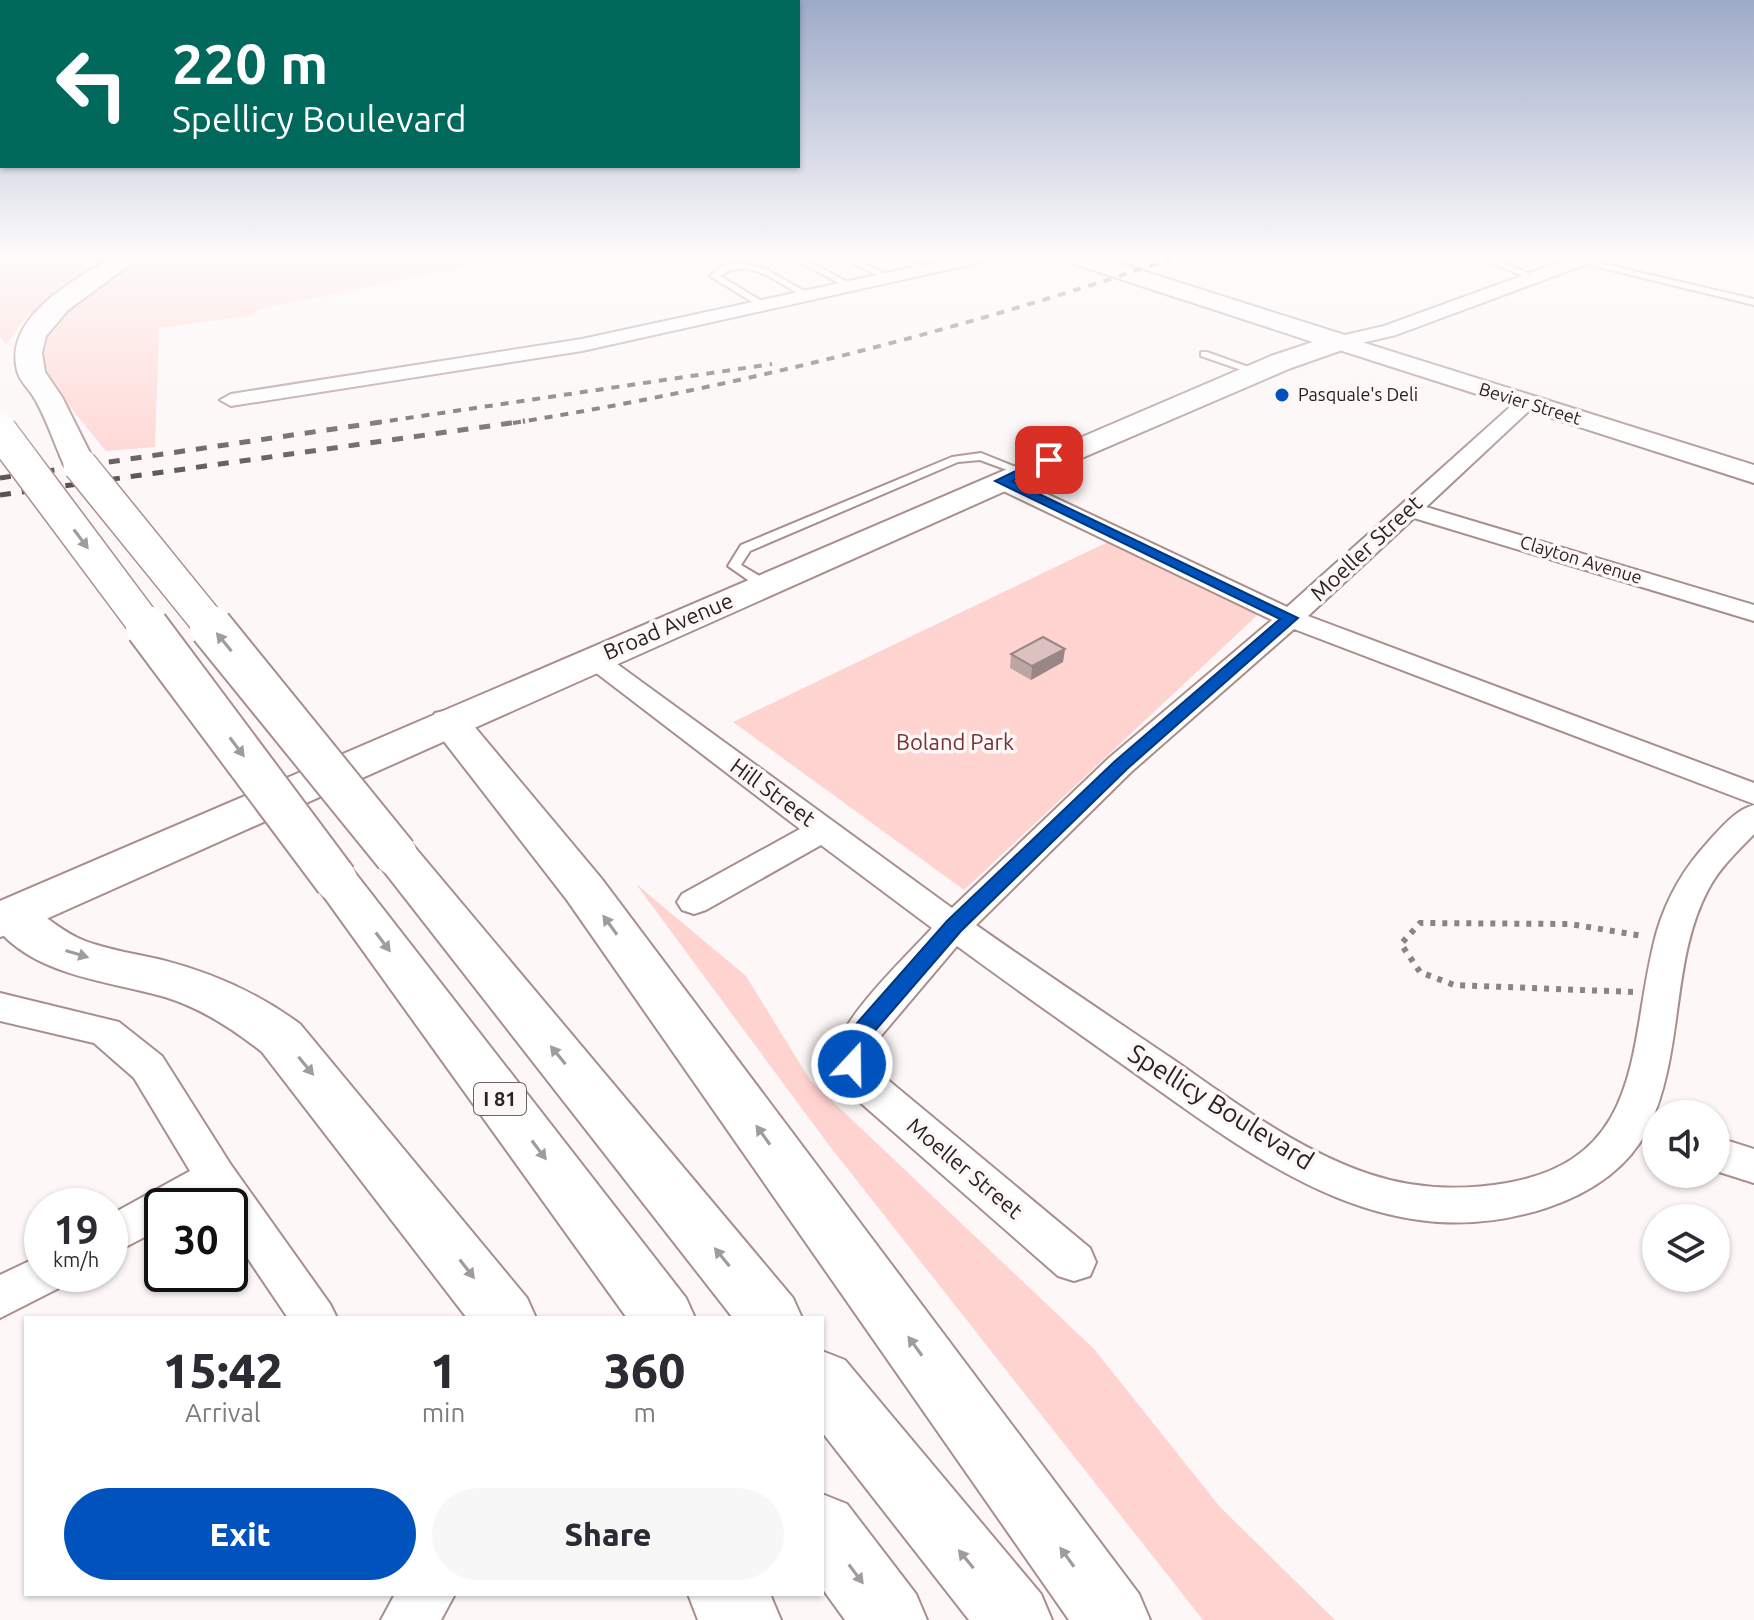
<!DOCTYPE html>
<style>
:root{--surface:#fff;--page:#f7f7f7;--text:#2b2b33;--muted:#7c7c81;--accent:#0053bd}
body{margin:0;font-family:Ubuntu,sans-serif;background:var(--page);color:var(--text);height:100vh;display:flex;flex-direction:column;font-size:30px;white-space:nowrap}
*{box-sizing:border-box;margin:0}
p{font-size:26px;color:var(--muted)}
.icon{flex:none;width:44px;height:44px;fill:none;stroke:currentColor;stroke-width:2;stroke-linecap:round;stroke-linejoin:round}
.map{position:relative;flex:1;overflow:hidden}
.drawer{position:absolute;left:24px;top:1316px;width:800px;height:280px;display:flex;flex-direction:column;background:var(--surface);border-radius:0px;box-shadow:0 2px 6px #0004}
.drawer>*{flex:none}
.top-card{position:absolute;left:0px;top:0px;width:800px;height:168px;box-shadow:0 2px 6px #0004;background:#00695c;color:#fff;overflow:hidden}
.buttons{position:absolute;left:1642px;top:1100px;display:grid;gap:16px}
.buttons a{display:grid;place-items:center;width:88px;height:88px;border-radius:50%;background:var(--surface);box-shadow:0 2px 6px #0004;font-size:40px}
.speed{position:absolute;left:24px;top:1188px;display:flex;gap:16px;font-size:40px;font-weight:700;text-align:center}
.speed>*{display:grid;place-content:center;width:104px;height:104px;border-radius:50%;background:var(--surface);box-shadow:0 2px 6px #0004;line-height:1}
.speed small{font-size:20px;font-weight:400}
.speed .limit{border:4px solid #111;border-radius:12px;background:#fff;color:#111}
.pin{position:absolute;display:grid;place-items:center;width:68px;height:68px;color:#fff;margin:-34px;border-radius:16px;box-shadow:0 4px 12px #0006}
.me{position:absolute;width:88px;margin:-44px;rotate:21deg;stroke-linejoin:round;filter:drop-shadow(0 0 6px #0008)}
.turn{display:flex;align-items:center;gap:28px;height:168px;padding:0 40px;font-size:36px}
.turn .icon{width:104px;height:104px;stroke-width:2.5}
.turn b{display:block;font-size:56px;line-height:68px}
.eta{display:flex;justify-content:space-evenly;align-items:center;height:136px;text-align:center}
.eta b{font-size:48px;font-weight:800;line-height:56px}
.primary-button{display:flex;gap:16px;margin-top:auto;padding:16px 40px}
.primary-button a{flex:1;height:92px;border-radius:48px;background:var(--accent);color:#fff;font-size:32px;font-weight:800;line-height:92px;text-align:center}
.primary-button a+a{background:var(--page);color:var(--text)}
.map>svg:first-child{display:block}
</style>
<div class="map">
<svg width="1754" height="1620" viewBox="0 0 1754 1620">
<rect width="100%" height="100%" fill="#fdf7f7"/>
<path fill="#ffd3d0" d="M0 258H110L26 317 6 345 0 337Z
M142 258H505L260 309 250 316 159 328 155 447 106 451 42 373 50 321Z
M1118 537 1266 607 964 890 733 722Z
M636 884 746 976 810 1080 1094 1349 1220 1507 1335 1620H1203L828 1144Z"/>
<g fill="none" stroke-linecap="round" stroke-linejoin="round">
<defs>
<path id="service" d="M792 258H802L855 286 848 288Z
M843 258H853L893 278 886 280Z
M897 258H907L929 270 922 272Z
M1481 258H1492L1537 277 1530 279Z
M1578 258 1754 299V305L1578 262Z
M736 263 764 268 813 296 805 298C781 284 747 255 720 276L770 306 762 308 710 276 721 266Z
M1201 352H1207L1262 372 1253 374 1201 356Z
M981 453 1028 472 1018 474 980 460 958 462 750 551 741 565 768 581V587H758L728 566 741 545 952 457Z"/>
<path id="minor" d="M955 258H986L977 263 582 351 231 406 220 400 231 394 582 339Z
M1571 258H1595L1592 262 1396 335 1339 348 1329 342 1332 338 1384 326Z
M1526 397 1537 403 1533 407 1426 507 1754 605V621L1414 518 1308 616 1754 783V804L1294 629 1131 772 976 925C1040 970 1106 1014 1171 1058 1233 1101 1297 1150 1369 1174 1413 1189 1461 1191 1507 1183 1650 1158 1627 1037 1657 931 1667 897 1684 868 1708 842 1721 828 1735 810 1754 805V834C1738 851 1719 868 1708 890 1670 961 1685 1052 1648 1129 1627 1170 1588 1194 1546 1208 1387 1260 1261 1163 1139 1076 1078 1033 1017 990 957 946L880 1037 874 1054 876 1070 1090 1248 1096 1262 1090 1276 1074 1281 1058 1276 846 1090C840 1079 834 1068 835 1055 839 1019 907 956 932 928L821 845 706 910 694 914 682 910 677 902 682 894 800 829 578 659 582 653 592 651 602 653 952 908 1109 758 1272 620 993 486 989 481 993 476H1009L1287 607 1519 399Z
M0 993 119 1022 162 1056 231 1165 330 1304 337 1318H288L230 1232V1206H213L209 1201 201 1206H162V1228L110 1255V1215L190 1171 134 1078 94 1043 0 1021Z
M1716 1137 1754 1149V1183L1716 1171Z
M42 1255V1274H65L59 1288 0 1318V1275Z
M395 1594H455L441 1620H381Z"/>
<path id="tertiary" d="M1339 335 1754 465V483L1330 347 1327 342 1330 337Z"/>
<path id="secondary" d="M1067 258H1102L1348 336 1352 342 1348 348 1291 368 1012 488 17 932 0 937V901L1271 356 1313 342 1071 263Z"/>
<path id="motorway" d="M111 258H139L68 310 46 336 42 353 45 372 62 397 96 465 91 472 80 474 69 472 64 465C54 443 46 417 33 396 28 388 19 380 17 370 4 317 74 280 111 258Z
M449 710 463 713 601 878 1139 1594 1150 1620H1069L567 900 429 722 435 713Z
M396 840 412 844 793 1298 802 1318H733L380 866 373 855 380 844Z
M336 864 352 869 686 1298 695 1318H627L320 891 313 880 320 869Z
M12 899C38 906 56 930 85 941 110 950 136 954 162 960 213 973 258 993 300 1024L527 1298 536 1318H467L262 1052C233 1029 201 1008 165 997 110 981 41 977 0 932V902Z
M822 1351 845 1360 1041 1594 1052 1620H969L822 1432Z
M822 1494 847 1504 916 1594 927 1620H845L822 1588Z
M688 1594H770L781 1620H698Z"/>
</defs>
<use href="#service" stroke="#a88f8e" stroke-width="4"/>
<use href="#minor" stroke="#a88f8e" stroke-width="4"/>
<use href="#tertiary" stroke="#a88f8e" stroke-width="4"/>
<use href="#secondary" stroke="#a88f8e" stroke-width="4"/>
<use href="#motorway" stroke="#a88f8e" stroke-width="4"/>
<path stroke="#8c8484" stroke-width="6" stroke-dasharray="5 7" stroke-linecap="butt" d="M1633 992 1454 985 1420 972 1401 944 1420 923 1570 924 1643 936"/>
<use href="#service" fill="#fff" fill-rule="evenodd"/>
<use href="#minor" fill="#fff" fill-rule="evenodd"/>
<use href="#tertiary" fill="#fff" fill-rule="evenodd"/>
<use href="#secondary" fill="#fff" fill-rule="evenodd"/>
<use href="#motorway" fill="#fff" fill-rule="evenodd"/>
<path stroke="#5a5251" stroke-width="4" stroke-dasharray="8 8" stroke-linecap="butt" d="M374 423 772 364
M513 423C739 387 957 331 1174 258"/>
<path stroke="#5a5251" stroke-width="5" stroke-dasharray="11 11" stroke-linecap="butt" d="M0 478 388 421
M0 495 525 421"/>
<defs>
<path id="motorway-bridge-far1" d="M0 431 148 629
M80 465 213 629"/>
<path id="motorway-bridge" d="M147 627 336 880
M211 627 396 855"/>
</defs>
<use href="#motorway-bridge-far1" stroke="#a88f8e" stroke-width="36" stroke-linecap="butt"/>
<use href="#motorway-bridge" stroke="#a88f8e" stroke-width="46" stroke-linecap="butt"/>
<use href="#motorway-bridge-far1" stroke="#fff" stroke-width="33"/>
<use href="#motorway-bridge" stroke="#fff" stroke-width="42"/>
</g>
<path fill="#bca6a4" d="M1065 649 1063 662 1031 680 1010 668 1011 654Z"/>
<path fill="#998786" d="M1065 649 1063 662 1031 680 1032 666Z"/>
<path fill="#dbc1bf" stroke="#998786" stroke-width="2" d="M1043 637 1065 649 1032 666 1011 654Z"/>
<defs><path id="oneway-solid" d="M-6-.8H1V-3.2L6.5 0L1 3.2V.8H-6Z" transform="scale(2)"/></defs>
<g fill="#a09c9b">
<use href="#oneway-solid" transform="translate(81 539) rotate(53)"/>
<use href="#oneway-solid" transform="translate(224 642) rotate(-129)"/>
<use href="#oneway-solid" transform="translate(237 747) rotate(53)"/>
<use href="#oneway-solid" transform="translate(610 925) rotate(-126)"/>
<use href="#oneway-solid" transform="translate(383 942) rotate(53)"/>
<use href="#oneway-solid" transform="translate(77 954) rotate(17)"/>
<use href="#oneway-solid" transform="translate(558 1055) rotate(-129)"/>
<use href="#oneway-solid" transform="translate(306 1066) rotate(51)"/>
<use href="#oneway-solid" transform="translate(763 1135) rotate(-126)"/>
<use href="#oneway-solid" transform="translate(539 1150) rotate(53)"/>
<use href="#oneway-solid" transform="translate(722 1257) rotate(-129)"/>
<use href="#oneway-solid" transform="translate(467 1269) rotate(52)"/>
<use href="#oneway-solid" transform="translate(915 1346) rotate(-126)"/>
<use href="#oneway-solid" transform="translate(1067 1557) rotate(-126)"/>
<use href="#oneway-solid" transform="translate(966 1559) rotate(-129)"/>
<use href="#oneway-solid" transform="translate(856 1574) rotate(53)"/>
</g>
<linearGradient id="sky" x2="0" y2="1"><stop stop-color="#9daac8"/><stop offset="0.53" stop-color="#fefbfb"/><stop offset="1" stop-color="#fefbfb" stop-opacity="0"/></linearGradient>
<rect width="1754" height="484" fill="url(#sky)"/>
<path fill="#0053bd" stroke="#00367b" stroke-width="2" d="M1045 457 1056 460 1012 481 1298 618 1127 769 961 931 873 1033 860 1070 852 1072 844 1070 841 1064 844 1048 857 1023 947 921 1114 762 1280 619 995 481Z"/>
<circle fill="#0053bd" stroke="#fdf7f7" stroke-width="3" cx="1282" cy="395" r="8"/>
<g text-anchor="middle" stroke-width="7" stroke-linejoin="round" paint-order="stroke">
<g font-size="18" fill="#2b2221" stroke="#fdf7f7" text-anchor="start">
<text x="1298" y="401">Pasquale's Deli</text>
</g>
<g font-size="18" fill="#2b2221" stroke="#fdf7f7">
<text transform="translate(1530 404) rotate(17)" y="6">Bevier Street</text>
<text transform="translate(1581 560) rotate(17)" y="6">Clayton Avenue</text>
</g>
<rect fill="#fdf7f7" stroke="#6a6261" stroke-width="2" x="474" y="1083" width="52" height="32" rx="6"/>
<g font-size="20" font-weight="bold" fill="#2b2221">
<text x="500" y="1106">I 81</text>
</g>
<g font-size="22" fill="#2b2221" stroke="#fdf7f7">
<text transform="translate(1366 548) rotate(-43)" y="8">Moeller Street</text>
<text transform="translate(668 626) rotate(-23)" y="8">Broad Avenue</text>
<text transform="translate(773 792) rotate(36)" y="8">Hill Street</text>
<text transform="translate(965 1168) rotate(40)" y="8">Moeller Street</text>
</g>
<g font-size="22" fill="#743332" stroke="#fdf7f7">
<text x="955" y="750">Boland Park</text>
</g>
<g font-size="26" fill="#2b2221" stroke="#fdf7f7">
<text transform="translate(1221 1107) rotate(32)" y="9">Spellicy Boulevard</text>
</g>
</g>
</svg>
<div class="buttons">
<a><svg class="icon" aria-label="sound" viewBox="0 0 24 24"><path d="M4 9h4l5-4v14l-5-4H4zM17 9q2 3 0 6"/></svg></a>
<a><svg class="icon" aria-label="layers" viewBox="0 0 24 24"><path d="M12 4l9 5-9 5-9-5zM3 14l9 5 9-5"/></svg></a>
</div>
<div class="speed"><div>19<small>km/h</small></div><div class="limit">30</div></div>
<div class="pin" style="left:1049px;top:460px;background:#d93025"><svg class="icon" aria-label="arrive" viewBox="0 0 24 24"><path d="M6 21V4h12l-3 4 3 4H6"/></svg></div>
<svg class="me" style="left:852px;top:1064px" viewBox="-20 -20 40 40"><circle r="17" fill="#0053bd" stroke="#fff" stroke-width="3"/><path d="M0-11L8 9 0 5-8 9z" fill="#fff"/></svg>
<div class="top-card">
<div class="turn"><svg class="icon" aria-label="left" viewBox="0 0 24 24"><path d="M17 20v-9H6M10 6l-5 5 5 5"/></svg><div><b>220 m</b>Spellicy Boulevard</div></div>
</div>
<section class="drawer">
<div class="eta">
<div><b>15:42</b><p>Arrival</p></div>
<div><b>1</b><p>min</p></div>
<div><b>360</b><p>m</p></div>
</div>
<div class="primary-button"><a>Exit</a><a>Share</a></div>
</section>
</div>
